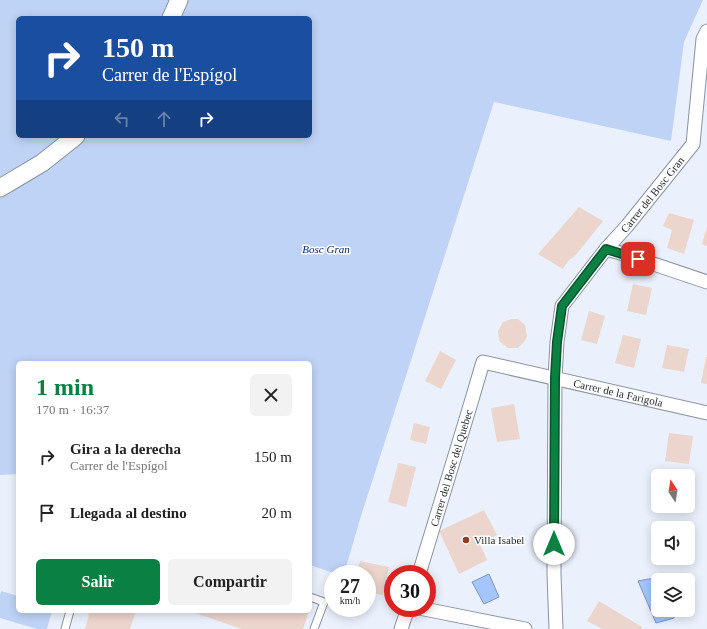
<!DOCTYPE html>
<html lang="es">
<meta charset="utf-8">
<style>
:root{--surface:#fff;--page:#f2f2f2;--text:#222;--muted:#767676;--accent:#0b8043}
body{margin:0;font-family:"Times New Roman",serif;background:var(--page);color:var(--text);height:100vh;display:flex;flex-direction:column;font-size:15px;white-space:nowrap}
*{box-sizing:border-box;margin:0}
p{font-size:13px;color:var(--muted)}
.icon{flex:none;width:22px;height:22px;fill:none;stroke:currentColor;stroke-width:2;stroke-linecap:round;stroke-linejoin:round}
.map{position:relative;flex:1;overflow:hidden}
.drawer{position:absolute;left:16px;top:361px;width:296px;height:252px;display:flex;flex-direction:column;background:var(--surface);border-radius:6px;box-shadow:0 2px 10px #0003}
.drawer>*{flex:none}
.banner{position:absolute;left:16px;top:16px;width:296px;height:122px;border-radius:6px;box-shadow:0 2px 10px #0003;background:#1a4fa0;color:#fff;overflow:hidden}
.needle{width:26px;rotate:348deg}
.controls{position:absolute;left:651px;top:469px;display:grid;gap:8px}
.controls a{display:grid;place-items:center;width:44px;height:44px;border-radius:6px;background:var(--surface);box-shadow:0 2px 10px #0003;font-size:20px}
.speed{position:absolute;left:324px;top:565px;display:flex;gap:8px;font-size:20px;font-weight:700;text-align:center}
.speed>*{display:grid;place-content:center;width:52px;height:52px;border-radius:50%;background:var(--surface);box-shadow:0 2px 10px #0003;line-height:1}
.speed small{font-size:10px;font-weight:400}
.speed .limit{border:6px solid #d22;background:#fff;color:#111}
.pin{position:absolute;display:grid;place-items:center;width:34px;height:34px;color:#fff;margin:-17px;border-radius:8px;box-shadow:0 2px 6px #0006}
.me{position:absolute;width:44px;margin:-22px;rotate:0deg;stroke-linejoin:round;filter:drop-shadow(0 0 3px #0008)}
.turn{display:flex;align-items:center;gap:14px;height:84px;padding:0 20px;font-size:18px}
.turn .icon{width:52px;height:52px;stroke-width:2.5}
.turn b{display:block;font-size:28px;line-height:34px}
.lanes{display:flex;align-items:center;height:38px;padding:0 20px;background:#0003;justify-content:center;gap:20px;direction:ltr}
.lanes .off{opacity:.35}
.round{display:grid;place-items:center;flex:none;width:42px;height:42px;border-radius:6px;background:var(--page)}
.headline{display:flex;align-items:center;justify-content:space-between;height:68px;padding:0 20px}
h1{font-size:24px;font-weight:600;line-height:30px;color:var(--accent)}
.button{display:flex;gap:8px;margin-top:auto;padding:8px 20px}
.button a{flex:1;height:46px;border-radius:6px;background:var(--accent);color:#fff;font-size:16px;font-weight:600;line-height:46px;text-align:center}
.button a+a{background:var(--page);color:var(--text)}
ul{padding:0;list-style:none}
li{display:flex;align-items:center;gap:12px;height:56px;padding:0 20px}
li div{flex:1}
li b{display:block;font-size:15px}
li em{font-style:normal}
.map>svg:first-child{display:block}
</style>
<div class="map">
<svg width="707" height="629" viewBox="0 0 707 629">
<rect width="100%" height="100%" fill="#ebf1fc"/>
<path fill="#bfd3f6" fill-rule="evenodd" d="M0 0H703L684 42 671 141 494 102 361 516 344 574H336L310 565V363H18V474L0 475ZM18 18H310V136H18Z
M1 591 18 596V611H52L47 629H37L0 618V595Z"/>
<path fill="#a4c5fe" stroke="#7e96c0" d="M489 574 499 597 484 604 472 582Z
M660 577 661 580H658V610H671L674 618 656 623 638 581Z"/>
<path fill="#ebd5cd" d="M579 207 603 221 575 256 568 261 563 269 538 254Z
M669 213 694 220 684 254 667 248 672 230 663 226Z
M707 227V246L702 244Z
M633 284 652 288 646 315 627 311Z
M589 311 605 316 597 344 581 340Z
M511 319H518L525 325 527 336 525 341 518 348H508L499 341 498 331 503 322Z
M623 335 641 339 634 368 615 363Z
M667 345 689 349 684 372 662 368Z
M440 351 456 360 441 389 425 381Z
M706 357H707V384L701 383Z
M514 404 520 439 497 442 491 408Z
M414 423 430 427 426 444 410 440Z
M669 433 693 436 689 464 665 461Z
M398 463 416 467 406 507 388 502Z
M484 510 497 535 480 544 487 560 459 574 439 531Z
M360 561 389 567 383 595 367 592V574H357Z
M599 601 642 627 641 629H603L587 621Z
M90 611H136L130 629H85Z
M189 611H309L303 629H242Z"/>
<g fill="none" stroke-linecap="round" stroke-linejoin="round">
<defs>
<path id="service" d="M310 597 324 602 314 629
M65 629 70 611"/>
<g id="minor">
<path d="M606 249 624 254 707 282"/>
<path id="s1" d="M419 574 470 406 483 362 707 413"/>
<path d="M419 608 525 629"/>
<path d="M401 629 408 608"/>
<path id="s2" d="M556 629 554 574 555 378 557 342 562 306 606 249 627 226 693 144 703 39 707 31"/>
</g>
<path id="tertiary" d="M171 18 179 0
M0 188 42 163 76 136"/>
</defs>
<use href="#service" stroke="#8992a3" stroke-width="9"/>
<use href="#minor" stroke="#8992a3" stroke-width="15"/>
<use href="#tertiary" stroke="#8992a3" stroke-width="19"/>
<use href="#service" stroke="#fff" stroke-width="7"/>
<use href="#minor" stroke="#fff" stroke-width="13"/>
<use href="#tertiary" stroke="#fff" stroke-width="17"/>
</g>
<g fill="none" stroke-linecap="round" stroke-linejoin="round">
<defs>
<path id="route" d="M554 544 555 378 557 342 562 306 606 249 638 259"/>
</defs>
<use href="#route" stroke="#07532c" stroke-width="10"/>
<use href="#route" stroke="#0b8043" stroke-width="7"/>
</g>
<circle fill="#894122" stroke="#fff" stroke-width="1.5" cx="466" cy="540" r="4"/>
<g text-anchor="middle" stroke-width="3" stroke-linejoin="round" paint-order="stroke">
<g font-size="11" fill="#24282e" stroke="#fff">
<text dy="4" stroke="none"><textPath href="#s2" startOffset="467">Carrer del Bosc Gran</textPath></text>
<text dy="4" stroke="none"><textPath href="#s1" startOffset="360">Carrer de la Farigola</textPath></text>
<text dy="4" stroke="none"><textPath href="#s1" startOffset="111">Carrer del Bosc del Quebec</textPath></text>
</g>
<g font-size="11" font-style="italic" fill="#042766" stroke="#fff">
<text x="326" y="253">Bosc Gran</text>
</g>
<g font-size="11" fill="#24282e" stroke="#fff" text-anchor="start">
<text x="474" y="544">Villa Isabel</text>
</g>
</g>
</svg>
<div class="controls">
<a><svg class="needle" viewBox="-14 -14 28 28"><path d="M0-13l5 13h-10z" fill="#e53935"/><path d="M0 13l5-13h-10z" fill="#767676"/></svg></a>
<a><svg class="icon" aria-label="sound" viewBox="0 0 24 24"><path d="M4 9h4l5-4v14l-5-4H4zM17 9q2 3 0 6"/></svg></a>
<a><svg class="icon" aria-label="layers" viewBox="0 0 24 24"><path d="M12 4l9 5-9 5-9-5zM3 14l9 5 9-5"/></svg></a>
</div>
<div class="speed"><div>27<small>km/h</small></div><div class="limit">30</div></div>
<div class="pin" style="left:638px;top:259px;background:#d93025"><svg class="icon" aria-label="arrive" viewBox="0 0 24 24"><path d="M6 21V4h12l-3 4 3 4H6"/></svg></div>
<svg class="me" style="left:554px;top:544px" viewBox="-20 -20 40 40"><circle r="19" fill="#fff"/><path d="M0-13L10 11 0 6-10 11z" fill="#0b8043"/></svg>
<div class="banner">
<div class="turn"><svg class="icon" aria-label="right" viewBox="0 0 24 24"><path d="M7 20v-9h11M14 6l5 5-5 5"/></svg><div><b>150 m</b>Carrer de l'Espígol</div></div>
<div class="lanes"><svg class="icon off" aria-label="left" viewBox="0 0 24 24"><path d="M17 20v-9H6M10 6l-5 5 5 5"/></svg><svg class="icon off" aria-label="ahead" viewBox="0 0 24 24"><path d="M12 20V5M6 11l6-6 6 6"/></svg><svg class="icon" aria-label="right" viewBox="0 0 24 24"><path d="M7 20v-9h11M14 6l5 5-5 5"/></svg></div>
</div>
<section class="drawer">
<div class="headline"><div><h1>1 min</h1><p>170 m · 16:37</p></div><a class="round"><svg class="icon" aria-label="close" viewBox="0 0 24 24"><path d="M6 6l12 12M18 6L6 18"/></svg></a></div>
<ul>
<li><svg class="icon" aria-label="right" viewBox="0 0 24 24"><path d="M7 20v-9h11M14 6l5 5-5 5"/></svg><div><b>Gira a la derecha</b><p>Carrer de l'Espígol</p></div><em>150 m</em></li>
<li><svg class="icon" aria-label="arrive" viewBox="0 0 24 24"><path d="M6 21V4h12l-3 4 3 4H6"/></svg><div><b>Llegada al destino</b></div><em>20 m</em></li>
</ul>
<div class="button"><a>Salir</a><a>Compartir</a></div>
</section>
</div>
